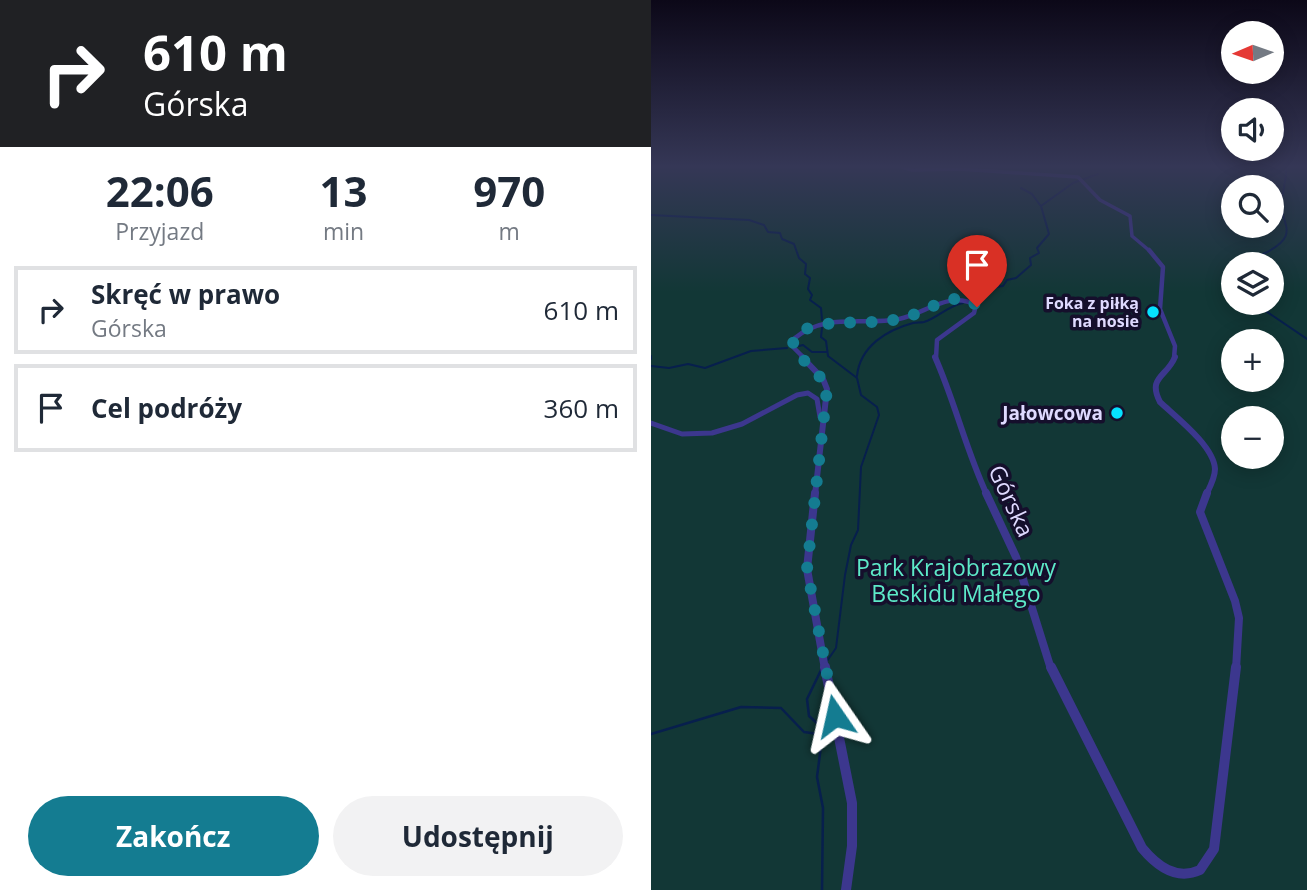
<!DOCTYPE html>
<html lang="pl">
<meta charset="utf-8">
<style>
:root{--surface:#fff;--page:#f2f2f3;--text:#1f2937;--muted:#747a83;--line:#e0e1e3;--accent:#147c91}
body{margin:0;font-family:"Open Sans",sans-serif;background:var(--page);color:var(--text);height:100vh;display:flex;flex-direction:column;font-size:26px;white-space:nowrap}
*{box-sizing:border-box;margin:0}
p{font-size:23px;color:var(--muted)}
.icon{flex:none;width:38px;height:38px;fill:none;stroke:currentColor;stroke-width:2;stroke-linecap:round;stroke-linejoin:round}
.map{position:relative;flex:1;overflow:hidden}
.details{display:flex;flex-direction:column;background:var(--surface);width:651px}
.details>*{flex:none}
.guide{background:#202124;color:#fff;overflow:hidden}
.needle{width:46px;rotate:268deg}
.controls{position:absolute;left:570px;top:21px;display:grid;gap:14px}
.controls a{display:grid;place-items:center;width:63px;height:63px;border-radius:50%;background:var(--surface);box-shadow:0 4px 18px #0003;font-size:35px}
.pin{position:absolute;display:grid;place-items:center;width:60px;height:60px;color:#fff;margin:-72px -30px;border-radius:50% 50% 50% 0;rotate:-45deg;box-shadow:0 0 7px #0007}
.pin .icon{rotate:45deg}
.me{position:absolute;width:77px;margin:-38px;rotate:349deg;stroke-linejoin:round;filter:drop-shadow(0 0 5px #0008)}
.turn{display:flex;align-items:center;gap:24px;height:147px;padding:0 28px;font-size:32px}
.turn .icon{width:91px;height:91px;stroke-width:2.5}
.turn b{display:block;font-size:49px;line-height:60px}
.eta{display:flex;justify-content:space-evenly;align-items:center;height:119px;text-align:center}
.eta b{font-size:42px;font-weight:700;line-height:49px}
.button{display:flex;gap:14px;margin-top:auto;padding:14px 28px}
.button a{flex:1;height:80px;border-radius:42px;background:var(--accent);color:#fff;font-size:28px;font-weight:700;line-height:80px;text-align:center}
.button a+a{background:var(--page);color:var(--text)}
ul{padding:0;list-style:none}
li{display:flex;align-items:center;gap:21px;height:88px;margin:0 14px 10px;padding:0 14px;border:4px solid var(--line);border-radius:0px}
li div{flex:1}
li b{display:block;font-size:26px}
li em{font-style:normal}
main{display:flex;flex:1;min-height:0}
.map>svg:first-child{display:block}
</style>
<main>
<section class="details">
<div class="guide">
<div class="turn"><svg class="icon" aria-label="right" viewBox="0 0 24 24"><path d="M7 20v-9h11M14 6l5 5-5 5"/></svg><div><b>610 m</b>Górska</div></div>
</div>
<div class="eta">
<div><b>22:06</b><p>Przyjazd</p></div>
<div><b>13</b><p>min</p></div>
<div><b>970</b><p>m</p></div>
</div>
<ul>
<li><svg class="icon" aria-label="right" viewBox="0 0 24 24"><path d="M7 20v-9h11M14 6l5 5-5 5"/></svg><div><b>Skręć w prawo</b><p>Górska</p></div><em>610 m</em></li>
<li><svg class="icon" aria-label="arrive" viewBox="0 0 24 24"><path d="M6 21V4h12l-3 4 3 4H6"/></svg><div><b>Cel podróży</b></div><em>360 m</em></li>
</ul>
<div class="button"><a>Zakończ</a><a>Udostępnij</a></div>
</section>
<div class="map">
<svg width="656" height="890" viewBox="0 0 656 890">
<rect width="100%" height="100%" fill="#150f2c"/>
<path fill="#123736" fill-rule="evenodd" d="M0 167H656V890H0ZM583 187H621V226H583ZM583 264H621V303H583ZM583 341H621V380H583ZM583 418H621V457H583Z"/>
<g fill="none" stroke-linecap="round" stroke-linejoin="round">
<path stroke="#071f4d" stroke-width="2" d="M635 168V174
M370 188 381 194 389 205
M632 194 635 175
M0 215 98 220 113 225 117 232 129 233 131 239 143 244 148 258 155 264 154 274 159 278 157 289 161 295 159 300 170 308 171 320
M612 254C655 234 625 222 631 196
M590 264 609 255
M324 297 335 288 352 286 356 280 365 278 380 265 379 258 388 253 386 248 398 234 390 206 422 183 447 174
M603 303 656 339
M171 328 170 337 175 341 177 356 206 378 210 395 226 407 228 415 210 467 207 530 200 545 194 575 185 648 176 661
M148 346 152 345 161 352H175
M0 356V359
M0 366 18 368 37 364 54 368 100 351 136 348
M206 376C209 346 236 330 262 323 265 322 269 323 273 322 287 318 296 306 312 303"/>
<path stroke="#071f4d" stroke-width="2.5" d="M171 668 156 699 158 716 168 725 170 746 166 777 172 808 171 890
M0 734 90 707 130 708 153 732 167 734"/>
<path stroke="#3c378e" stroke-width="5" d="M0 423 31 434 61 433 91 424 146 395 157 393 166 399 169 417 173 421"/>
<path stroke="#3c378e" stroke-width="3.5" d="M251 167 261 170 309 169 427 177 449 200 479 216 481 236 500 252"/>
<path stroke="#3c378e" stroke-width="4.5" d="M498 250 512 267 509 309 524 346 523 358
M153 358 142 347 144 338C175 312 212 326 248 319 274 314 298 290 325 305L323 313 286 340 285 358"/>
<path stroke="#3c378e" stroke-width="6" d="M151 357 172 379 176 389 164 495
M284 357C304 402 315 450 336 495
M524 357C516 377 496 377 509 402 525 417 563 446 564 469 564 478 559 487 555 495"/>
<path stroke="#3c378e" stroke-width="8" d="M164 493 156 569 174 669
M335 493 365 557 400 669
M556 493 549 512 584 601 588 618 585 669"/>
<path stroke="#3c378e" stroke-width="10" d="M174 667 201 803V846L195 890
M400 667 491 848C506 866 525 881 549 870L563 849 585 667"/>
</g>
<linearGradient id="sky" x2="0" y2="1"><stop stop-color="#0c0818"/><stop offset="0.57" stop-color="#353756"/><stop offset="1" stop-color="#353756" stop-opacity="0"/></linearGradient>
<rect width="656" height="292" fill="url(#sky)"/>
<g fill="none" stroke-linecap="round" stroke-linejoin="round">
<path stroke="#147c91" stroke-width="12" stroke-dasharray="0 21.6" d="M184 716 156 569 176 389C170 366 112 342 163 326 194 319 226 326 256 317 274 312 312 285 326 307"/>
</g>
<g fill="#06e1ff" stroke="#150f2c" stroke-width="2.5">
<circle cx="502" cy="312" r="7"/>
<circle cx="466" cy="413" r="7"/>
</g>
<g text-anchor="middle" stroke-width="7" stroke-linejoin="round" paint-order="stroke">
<g font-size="16" font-weight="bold" fill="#dfdaff" stroke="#150f2c" text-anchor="end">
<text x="488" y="309">Foka z piłką<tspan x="488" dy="18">na nosie</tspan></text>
</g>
<g font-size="19" font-weight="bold" fill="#dfdaff" stroke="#150f2c" text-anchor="end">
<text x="452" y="420">Jałowcowa</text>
</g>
<g font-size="23" fill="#dfdaff" stroke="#150f2c">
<text transform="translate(360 501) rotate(65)" y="8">Górska</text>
</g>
<g font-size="23" fill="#5de9c8" stroke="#150f2c">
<text x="305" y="576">Park Krajobrazowy<tspan x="305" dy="26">Beskidu Małego</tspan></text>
</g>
</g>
</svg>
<div class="controls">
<a><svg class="needle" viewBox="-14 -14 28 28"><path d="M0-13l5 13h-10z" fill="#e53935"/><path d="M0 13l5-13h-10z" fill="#747a83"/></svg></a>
<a><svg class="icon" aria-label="sound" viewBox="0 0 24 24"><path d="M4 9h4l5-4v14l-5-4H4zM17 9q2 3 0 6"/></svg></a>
<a><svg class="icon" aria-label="search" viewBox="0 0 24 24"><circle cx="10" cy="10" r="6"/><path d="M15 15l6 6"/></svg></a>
<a><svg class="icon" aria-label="layers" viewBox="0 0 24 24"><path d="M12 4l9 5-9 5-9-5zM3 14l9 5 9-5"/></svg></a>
<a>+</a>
<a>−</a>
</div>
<div class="pin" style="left:326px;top:307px;background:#d93025"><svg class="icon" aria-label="arrive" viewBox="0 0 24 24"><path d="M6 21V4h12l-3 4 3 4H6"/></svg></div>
<svg class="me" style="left:184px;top:716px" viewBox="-20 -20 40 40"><path d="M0-17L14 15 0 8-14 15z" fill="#147c91" stroke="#fff" stroke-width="4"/></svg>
</div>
</main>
